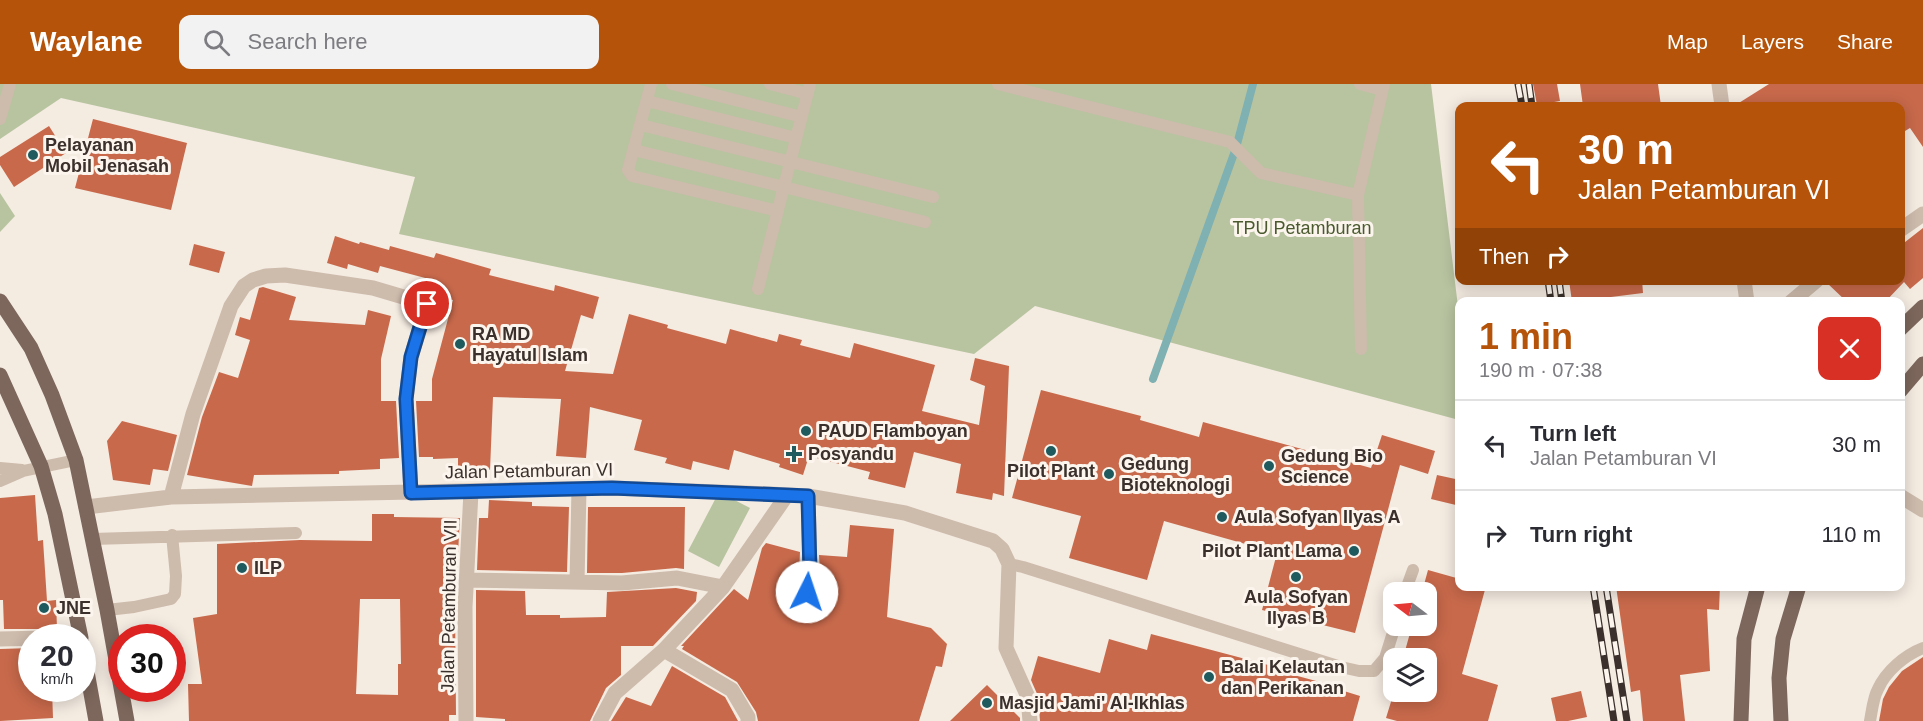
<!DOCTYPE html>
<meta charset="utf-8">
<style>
:root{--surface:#fff;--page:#f2f2f3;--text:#2b2b33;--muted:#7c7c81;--line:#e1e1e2;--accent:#b45309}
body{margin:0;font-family:Arial,sans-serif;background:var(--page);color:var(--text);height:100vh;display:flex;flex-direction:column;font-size:22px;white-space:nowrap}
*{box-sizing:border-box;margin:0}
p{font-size:20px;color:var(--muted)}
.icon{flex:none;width:33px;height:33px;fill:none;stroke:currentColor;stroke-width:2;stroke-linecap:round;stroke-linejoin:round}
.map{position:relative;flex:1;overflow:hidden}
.panel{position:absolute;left:1455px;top:213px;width:450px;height:294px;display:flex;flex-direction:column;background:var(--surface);border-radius:12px;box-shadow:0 3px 15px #0003}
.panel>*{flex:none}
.guide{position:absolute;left:1455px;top:18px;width:450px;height:183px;border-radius:12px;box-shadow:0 3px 15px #0003;background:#b45309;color:#fff;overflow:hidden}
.needle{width:39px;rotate:286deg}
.buttons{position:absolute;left:1383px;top:498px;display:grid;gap:12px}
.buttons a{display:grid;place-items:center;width:54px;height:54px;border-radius:12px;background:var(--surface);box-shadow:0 3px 15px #0003;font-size:30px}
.speed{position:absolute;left:18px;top:540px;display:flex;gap:12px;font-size:30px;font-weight:700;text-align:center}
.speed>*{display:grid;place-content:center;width:78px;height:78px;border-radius:50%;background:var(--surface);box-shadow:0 3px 15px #0003;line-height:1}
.speed small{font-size:15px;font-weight:400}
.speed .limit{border:9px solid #d22;background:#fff;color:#111}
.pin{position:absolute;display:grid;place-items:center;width:51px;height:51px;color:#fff;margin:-26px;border:3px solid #fff;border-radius:50%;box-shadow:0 2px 6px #0007}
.me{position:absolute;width:66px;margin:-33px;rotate:4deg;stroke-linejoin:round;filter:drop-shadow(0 0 4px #0008)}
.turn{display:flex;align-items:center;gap:21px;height:126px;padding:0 24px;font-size:27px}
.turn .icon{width:78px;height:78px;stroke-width:2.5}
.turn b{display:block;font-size:42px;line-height:51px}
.then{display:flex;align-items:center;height:57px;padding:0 24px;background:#0003;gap:12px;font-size:22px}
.round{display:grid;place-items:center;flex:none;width:63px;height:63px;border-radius:12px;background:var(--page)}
.summary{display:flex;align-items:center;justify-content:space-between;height:102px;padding:0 24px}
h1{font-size:36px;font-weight:700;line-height:45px;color:var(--accent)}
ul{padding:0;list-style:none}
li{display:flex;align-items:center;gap:18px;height:90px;padding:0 24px;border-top:2px solid var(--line)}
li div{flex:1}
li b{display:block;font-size:22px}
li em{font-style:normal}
header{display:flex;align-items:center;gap:36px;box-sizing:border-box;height:84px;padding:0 30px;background:var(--accent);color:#fff}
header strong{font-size:28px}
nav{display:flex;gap:33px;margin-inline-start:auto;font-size:21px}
.search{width:420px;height:54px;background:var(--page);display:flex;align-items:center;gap:15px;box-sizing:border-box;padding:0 21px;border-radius:12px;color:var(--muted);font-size:22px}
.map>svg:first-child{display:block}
</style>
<header>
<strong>Waylane</strong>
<div class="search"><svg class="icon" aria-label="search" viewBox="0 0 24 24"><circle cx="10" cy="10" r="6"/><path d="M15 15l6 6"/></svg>Search here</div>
<nav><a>Map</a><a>Layers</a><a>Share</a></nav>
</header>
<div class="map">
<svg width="1923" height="637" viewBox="0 0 1923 637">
<rect width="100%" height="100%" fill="#f4ebe1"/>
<path fill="#b8c4a0" d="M0 0H1431L1459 231V336L1035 222 974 270 399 150 415 93 61 14 0 55Z
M0 109 15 132 0 148Z
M719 408 750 424 719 483 688 467Z"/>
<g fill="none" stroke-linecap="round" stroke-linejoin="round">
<path stroke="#7fb0b2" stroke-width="8" d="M1153 295 1236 64 1253 0"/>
</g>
<path fill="#c8694b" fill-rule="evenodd" d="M1533 0H1557L1560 17 1537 21Z
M1580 0H1658L1661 22H1583Z
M1769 0H1923V63L1910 44 1900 50V22H1734Z
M93 35 187 59 171 126 75 104Z
M49 42 66 69 14 103 0 81V73Z
M1923 144V194L1910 205 1904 198 1885 218H1847L1826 198V196H1903L1900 194V162Z
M335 152 359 160 360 158 389 166 390 162 434 174 436 169 491 185 489 191 554 207 555 201 599 213 593 235 581 231 565 287 613 290 629 230 668 241 667 244 726 260 730 245 777 258 779 250 802 256 800 261 850 274 854 259 935 281 922 327 979 341 985 302 970 296 975 274 1009 282 1004 412 993 409 992 416 956 409 961 380 914 368 905 404 868 395 870 388 809 372 803 391 779 383 780 380 734 366 729 386 693 377 691 386 665 379 667 374 634 366 642 336 590 323 586 374 556 372 561 315 493 313 490 386 458 384V374L433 375V373H419L416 317H432V295L453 216 426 209 429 195 380 182 378 189 348 180 347 185 327 179Z
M194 160 225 168 219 189 189 181Z
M1569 196H1642L1643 209 1603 214V218H1572Z
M263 203 296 213 289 236 365 241 368 226 391 232 381 275V317H396L399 374 380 375V385L339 387V390L254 391 252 402 187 391 202 333 219 288 238 294 250 256 235 251 240 233 250 236 259 204Z
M1041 306 1141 332 1140 336 1199 353 1203 338 1371 384 1382 351 1435 367 1428 390 1400 381 1355 549 1262 526 1277 469 1164 437 1147 496 1069 474 1081 432 1012 414Z
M122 337 177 351 168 387 153 385 150 401 113 396 107 357Z
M1437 391 1460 396V422L1431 415Z
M35 411 38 457 43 456 47 517 56 516 57 545H4L3 516H0V414Z
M489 416 532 418V422L569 423 567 488 477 486 479 434H488Z
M588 423H685L684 485 676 484 622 489H587Z
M372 430H394V433L460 434 455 523 456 631H449V637H189L188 600H202L193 534 217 530V460L300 456 372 457ZM360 515H400L401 580H398V611L356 610Z
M850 441 894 445 887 533 931 544 947 560 942 583 936 582 919 637H758L756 628 737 598 682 565 684 562H681L734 505 748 516 762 464 766 459 800 468 798 512 801 517 811 518 817 510 820 489 819 471 847 473Z
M1428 486 1460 495V502H1486L1462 590 1498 601 1488 637H1397L1386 634 1394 608H1426V574H1403L1412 542H1426V508H1422Z
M1616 502H1720L1719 526 1707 525 1710 587 1680 591 1685 637H1643L1640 606 1631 608Z
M676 504 697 508 696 517 653 562H621V591L606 604 590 637H505V635L476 633V506L525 507 526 531H560V534L606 533 607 508Z
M1151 550 1280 584 1279 587 1331 601V603L1360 612 1353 637H1040L1038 612 1031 596 1038 572 1100 589 1109 555 1147 566Z
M32 564V607L52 606 53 634 0 637V565Z
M1923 573V637H1879L1883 615 1889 603 1902 587Z
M672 582 725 613 738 637H611L626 613 651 622Z
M987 601 1020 634V637H950Z
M1581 607 1587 633 1568 637H1556L1551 614Z"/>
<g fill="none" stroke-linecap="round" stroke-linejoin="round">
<path stroke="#cdbbac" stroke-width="12" d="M651 0 628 86 632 92 778 127
M672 0 802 33
M770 0 808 10
M998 0 1230 58 1261 89 1358 111
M1360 0 1382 6
M647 17 796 54
M0 35 10 0
M641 41 933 113
M634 66 925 138
M758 205 810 0
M1361 265 1358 111 1384 0
M0 384 22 386
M0 397 23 387 76 376
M92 455 296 449
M1009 480 1023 483 1341 583 1359 587H1374L1385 574 1395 542
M1405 508 1413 486
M107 526 134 523 171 515 175 510 176 492 172 451
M1870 637C1872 627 1873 614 1878 605 1886 587 1905 571 1923 564"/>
<path stroke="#cdbbac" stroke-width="15" d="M1719 0 1722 22
M1900 146 1923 130
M1744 196 1747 218
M1791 218 1817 196
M1900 412 1923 426
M171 413 193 330 231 222 244 202 253 196 266 192 285 191 373 204 427 220 411 273 406 315 411 409
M86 423 171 413 612 404 770 410 808 412 905 429 993 457 1002 465 1009 480 1006 564 1028 613 1030 637
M466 496 622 499 677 494 723 503
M577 498 579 405
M807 509 810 488 808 412
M0 555 44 554
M664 566 732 606 748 633V637
M466 637 465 523 471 408
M600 637 615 609 664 566 723 503 787 411"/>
<path stroke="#7d675c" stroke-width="15" d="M0 217 31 264 52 311 76 376 107 526 127 637
M1900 245 1923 223
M0 291 41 382 55 430 81 554
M1900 307 1923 280
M82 560 96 637
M1741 637 1744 555 1758 502
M1781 637 1779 594 1783 555 1799 502"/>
<defs>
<path id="rail" d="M1518 0 1522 22
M1529 0 1532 22
M1548 196 1551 218
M1559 196 1562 218
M1593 502 1614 637
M1606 502 1627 637"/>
</defs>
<use href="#rail" stroke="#3b302b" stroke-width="7"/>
<use href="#rail" stroke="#fbf5ee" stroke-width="4.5" stroke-dasharray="14" stroke-linecap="butt"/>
</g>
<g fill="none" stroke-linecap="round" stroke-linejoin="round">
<defs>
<path id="route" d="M427 220 411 273 406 315 411 409 612 404 808 412 810 488 807 508"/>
</defs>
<use href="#route" stroke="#114b97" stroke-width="15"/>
<use href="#route" stroke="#1a73e8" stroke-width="10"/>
</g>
<g fill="#1f5a5e" stroke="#fbf5ee" stroke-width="2">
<circle cx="33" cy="71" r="6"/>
<circle cx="460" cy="260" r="6"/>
<circle cx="806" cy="347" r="6"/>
<circle cx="1051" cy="367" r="6"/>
<path d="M791 361h6v6h6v6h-6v6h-6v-6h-6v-6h6z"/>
<circle cx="1269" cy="382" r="6"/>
<circle cx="1109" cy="390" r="6"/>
<circle cx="1222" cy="433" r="6"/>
<circle cx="1354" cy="467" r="6"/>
<circle cx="242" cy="484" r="6"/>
<circle cx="1296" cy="493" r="6"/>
<circle cx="44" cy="524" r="6"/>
<circle cx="1209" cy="593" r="6"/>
<circle cx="987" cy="619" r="6"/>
</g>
<g text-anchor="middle" stroke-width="6" stroke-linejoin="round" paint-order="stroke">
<g font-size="18" font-weight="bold" fill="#3b302b" stroke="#fbf5ee" text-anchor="start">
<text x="45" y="67">Pelayanan<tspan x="45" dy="21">Mobil Jenasah</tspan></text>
<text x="472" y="256">RA MD<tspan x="472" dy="21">Hayatul Islam</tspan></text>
<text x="818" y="353">PAUD Flamboyan</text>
<text x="808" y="376">Posyandu</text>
<text x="1281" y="378">Gedung Bio<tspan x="1281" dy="21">Science</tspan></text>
<text x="1121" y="386">Gedung<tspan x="1121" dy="21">Bioteknologi</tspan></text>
<text x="1051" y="393" text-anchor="middle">Pilot Plant</text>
<text x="1234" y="439">Aula Sofyan Ilyas A</text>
<text x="1342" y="473" text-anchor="end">Pilot Plant Lama</text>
<text x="254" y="490">ILP</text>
<text x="1296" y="519" text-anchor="middle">Aula Sofyan<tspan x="1296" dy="21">Ilyas B</tspan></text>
<text x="56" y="530">JNE</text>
<text x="1221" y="589">Balai Kelautan<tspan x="1221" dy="21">dan Perikanan</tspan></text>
<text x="999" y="625">Masjid Jami' Al-Ikhlas</text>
</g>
<g font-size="18" fill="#4a5a2e" stroke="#fbf5ee">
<text x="1302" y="150">TPU Petamburan</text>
</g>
<g font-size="18" fill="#3b302b" stroke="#fbf5ee">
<text transform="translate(529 387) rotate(-1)" y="6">Jalan Petamburan VI</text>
<text transform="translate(449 522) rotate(-89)" y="6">Jalan Petamburan VII</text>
</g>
</g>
</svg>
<div class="buttons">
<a><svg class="needle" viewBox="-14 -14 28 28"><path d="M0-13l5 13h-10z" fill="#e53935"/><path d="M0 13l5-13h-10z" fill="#7c7c81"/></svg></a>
<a><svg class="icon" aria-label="layers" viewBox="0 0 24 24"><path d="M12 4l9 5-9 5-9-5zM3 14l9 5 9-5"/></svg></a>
</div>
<div class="speed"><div>20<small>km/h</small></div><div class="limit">30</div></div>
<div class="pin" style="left:427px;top:220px;background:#d93025"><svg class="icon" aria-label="arrive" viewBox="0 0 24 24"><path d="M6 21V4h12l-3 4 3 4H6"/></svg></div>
<svg class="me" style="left:807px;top:508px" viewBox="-20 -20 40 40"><circle r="19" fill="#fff"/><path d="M0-13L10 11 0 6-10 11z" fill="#1a73e8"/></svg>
<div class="guide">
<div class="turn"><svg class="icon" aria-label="left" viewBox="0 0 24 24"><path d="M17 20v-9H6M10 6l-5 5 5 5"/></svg><div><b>30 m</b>Jalan Petamburan VI</div></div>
<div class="then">Then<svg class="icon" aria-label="right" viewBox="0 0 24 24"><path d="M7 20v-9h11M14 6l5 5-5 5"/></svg></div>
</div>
<section class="panel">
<div class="summary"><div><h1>1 min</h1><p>190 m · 07:38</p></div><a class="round" style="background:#d93025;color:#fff"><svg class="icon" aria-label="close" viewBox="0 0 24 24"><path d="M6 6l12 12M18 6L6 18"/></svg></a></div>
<ul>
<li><svg class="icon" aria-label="left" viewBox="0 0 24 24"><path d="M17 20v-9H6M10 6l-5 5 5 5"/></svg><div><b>Turn left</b><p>Jalan Petamburan VI</p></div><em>30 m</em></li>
<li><svg class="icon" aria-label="right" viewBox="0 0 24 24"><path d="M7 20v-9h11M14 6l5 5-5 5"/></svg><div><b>Turn right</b></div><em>110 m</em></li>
</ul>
</section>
</div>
